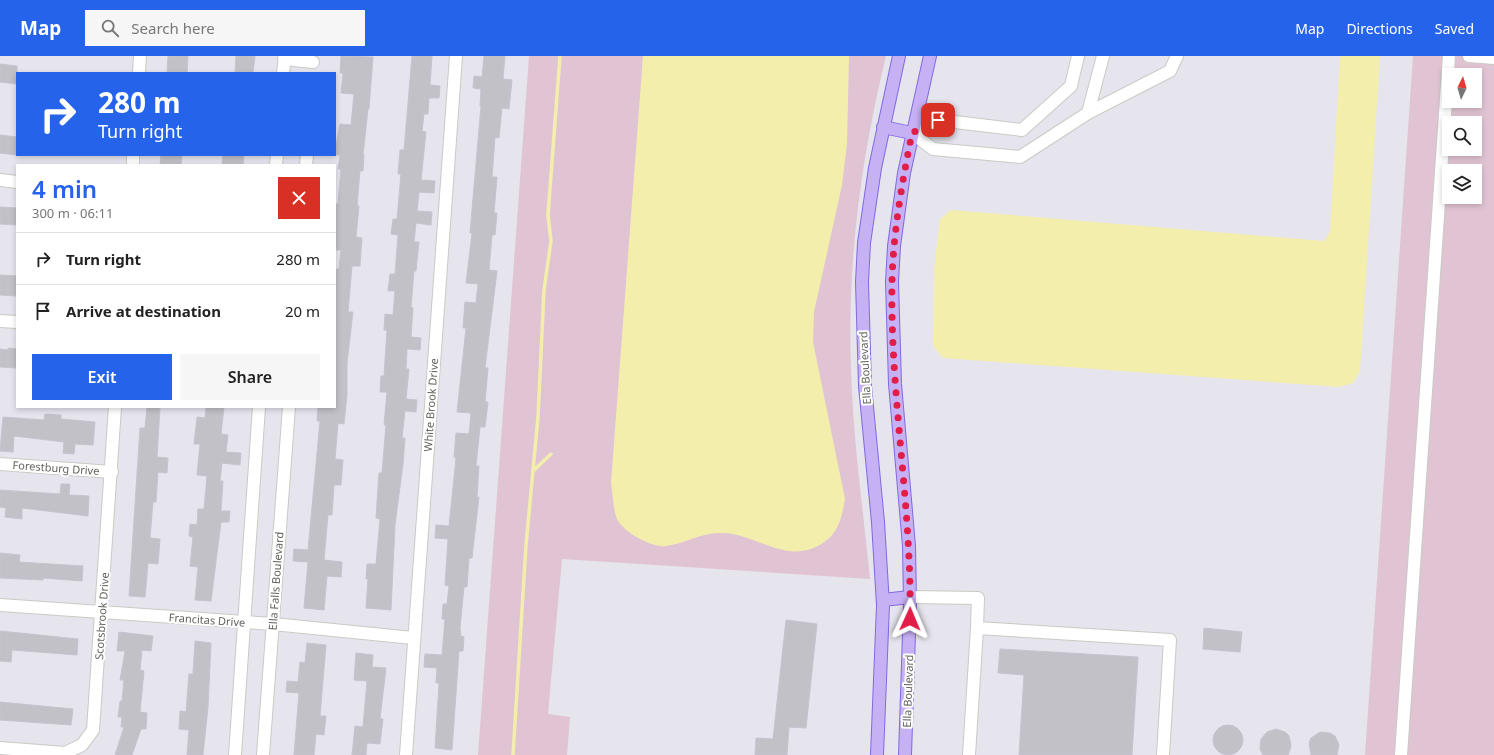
<!DOCTYPE html>
<meta charset="utf-8">
<style>
:root{--surface:#fff;--page:#f6f6f6;--text:#222;--muted:#767676;--line:#e0e0e0;--accent:#2563eb}
body{margin:0;font-family:"Noto Sans",sans-serif;background:var(--page);color:var(--text);height:100vh;display:flex;flex-direction:column;font-size:15px;white-space:nowrap}
*{box-sizing:border-box;margin:0}
p{font-size:13px;color:var(--muted)}
.icon{flex:none;width:22px;height:22px;fill:none;stroke:currentColor;stroke-width:2;stroke-linecap:round;stroke-linejoin:round}
.map{position:relative;flex:1;overflow:hidden}
.side{position:absolute;left:16px;top:108px;width:320px;height:244px;display:flex;flex-direction:column;background:var(--surface);border-radius:0px;box-shadow:0 2px 6px #0003}
.side>*{flex:none}
.guide{position:absolute;left:16px;top:16px;width:320px;height:84px;border-radius:0px;box-shadow:0 2px 6px #0003;background:#2563eb;color:#fff;overflow:hidden}
.needle{width:26px;rotate:5deg}
.buttons{position:absolute;left:1442px;top:12px;display:grid;gap:8px}
.buttons a{display:grid;place-items:center;width:40px;height:40px;border-radius:0px;background:var(--surface);box-shadow:0 2px 6px #0003;font-size:20px}
.pin{position:absolute;display:grid;place-items:center;width:34px;height:34px;color:#fff;margin:-17px;border-radius:8px;box-shadow:0 2px 6px #0006}
.me{position:absolute;width:44px;margin:-22px;rotate:1deg;stroke-linejoin:round;filter:drop-shadow(0 0 3px #0008)}
.turn{display:flex;align-items:center;gap:14px;height:84px;padding:0 16px;font-size:18px}
.turn .icon{width:52px;height:52px;stroke-width:2.5}
.turn b{display:block;font-size:28px;line-height:34px}
.round{display:grid;place-items:center;flex:none;width:42px;height:42px;border-radius:0px;background:var(--page)}
.summary{display:flex;align-items:center;justify-content:space-between;height:68px;padding:0 16px}
h1{font-size:24px;font-weight:600;line-height:30px;color:var(--accent)}
.cta{display:flex;gap:8px;margin-top:auto;padding:8px 16px}
.cta a{flex:1;height:46px;border-radius:0px;background:var(--accent);color:#fff;font-size:16px;font-weight:600;line-height:46px;text-align:center}
.cta a+a{background:var(--page);color:var(--text)}
ul{padding:0;list-style:none}
li{display:flex;align-items:center;gap:12px;height:52px;padding:0 16px;border-top:1px solid var(--line)}
li div{flex:1}
li b{display:block;font-size:15px}
li em{font-style:normal}
header{display:flex;align-items:center;gap:24px;box-sizing:border-box;height:56px;padding:0 20px;background:var(--accent);color:#fff}
header strong{font-size:19px}
nav{display:flex;gap:22px;margin-inline-start:auto;font-size:14px}
.search{width:280px;height:36px;background:var(--page);display:flex;align-items:center;gap:10px;box-sizing:border-box;padding:0 14px;border-radius:0px;color:var(--muted);font-size:15px}
.map>svg:first-child{display:block}
</style>
<header>
<strong>Map</strong>
<div class="search"><svg class="icon" aria-label="search" viewBox="0 0 24 24"><circle cx="10" cy="10" r="6"/><path d="M15 15l6 6"/></svg>Search here</div>
<nav><a>Map</a><a>Directions</a><a>Saved</a></nav>
</header>
<div class="map">
<svg width="1494" height="699" viewBox="0 0 1494 699">
<rect width="100%" height="100%" fill="#e6e4ed"/>
<path fill="#e1c4d3" fill-rule="evenodd" d="M529 0H886C861 102 847 207 851 312 853 383 863 453 870 523L562 503 548 658 570 661 567 699H478Z
M1413 0H1494V699H1365ZM1449 19H1475V45H1449ZM1449 67H1475V93H1449ZM1449 115H1475V141H1449Z"/>
<path fill="#f4eead" d="M643 0H849L847 87 842 129 814 256 813 286 845 443C841 465 838 479 818 490 781 508 754 475 719 477 701 477 683 488 666 490 652 492 623 476 617 463 613 453 613 438 611 427Z
M1340 0H1380L1360 315 1353 327 1339 331 943 302 933 290 934 212 940 163 951 154 1324 185 1330 176Z"/>
<g fill="none" stroke-linecap="round" stroke-linejoin="round">
<path stroke="#f4eead" stroke-width="3.5" d="M533 415 551 398
M513 699 526 489 538 361 544 234 551 185 548 159 560 0"/>
</g>
<path fill="#c2c1c8" stroke="#c5c3d0" d="M168 0H188L187 17H167Z
M236 0H255L253 17H235Z
M341 0 373 1 369 53H368L363 99H364L363 115H360L357 150H359L356 181 362 182 360 210H352L348 256H353L347 307V339L344 368 338 367 335 403 343 404 341 429H334L332 459H328L324 504 342 506 341 521 327 520 324 554 304 552 308 506 293 505 294 493 308 494 320 365H317L318 351H335V213H339L341 194H335V148H338L341 113H338L340 99H335V95L340 68 351 69 354 38 341 37 343 17H340Z
M412 0H432L430 29 440 30 439 42H429L428 58H424L422 75 426 76 421 124 435 125 434 137 419 136 417 155 432 156 431 169 416 167 414 186H419L416 215H414L411 251 413 252 411 281 421 282 420 294 407 293 406 313H409L406 343 417 344 416 356 405 355 402 382H405L403 408 395 469 391 554 366 552 368 523H366L367 508H376L380 463 376 462 378 431 379 417H382L386 369H384L387 336H380L381 320H384L387 274H384L385 258 393 259 395 235H388L390 218H395L398 179 391 178 393 163H397L401 118H398L400 94H404Z
M484 0H505L503 23 512 24 509 53 502 52 499 82 495 81 492 121H497L494 157H497L495 179H492L489 214 497 215 485 312H488L485 346H488L485 371H480L476 410H479L477 441H479L472 502H469L467 531H464L460 572 461 580 464 581 463 595H459L452 694 435 692 439 627H436L437 612 424 611 425 598 442 599 445 563H442L443 548H447L449 530 445 529 448 483 435 482 436 469 449 470 456 402 454 401 456 377 469 378 471 357 457 356 466 272H463L465 246 476 247 478 228 466 227 472 177H470L481 50H480L481 33 473 32 474 20 482 21Z
M0 8 17 10V28L0 26Z
M0 79 17 81V99L0 97Z
M161 99H182L181 109H160Z
M223 99H244L243 109H222Z
M0 151 17 152V169L0 168Z
M0 219 17 220V240L0 239Z
M8 292 17 293V312L0 311V293L8 294Z
M147 351H160L157 401 168 402 167 417 158 416 156 446H153L150 482 160 483 158 508 148 507 145 541 129 540 140 372H145Z
M206 351H224L221 378 228 379 226 396 241 397 240 409 222 407 220 425H223L221 455H230L229 466H221L211 545 195 544 198 511 190 510 193 481 189 480 190 468 197 469 198 453H204L207 420 197 419 200 388H194L197 361 205 362Z
M45 358 61 359V363L95 366 93 389 75 388 74 398 63 397 64 386 14 380 13 396 0 395 3 361 44 364Z
M61 428H70L69 439 89 440 88 460 22 452V463L5 461 6 452 0 451V434L60 438Z
M0 497 20 499 19 506 83 510 82 525 43 522V524L0 522Z
M786 564 817 568 806 672 789 671 787 699H755L756 682 773 683Z
M1204 572 1242 576 1240 596 1203 593Z
M0 575 78 583 77 599 12 594 11 606 0 605Z
M119 576 153 580 151 595 142 594 140 614 144 615 140 656 147 657 146 673H141L132 699H115L124 671H121L122 661H118L120 645H122L124 624H120L125 595H117Z
M195 585 211 587 208 651 203 699H187L189 674 179 673 180 655 186 656 189 618H193Z
M307 587 326 589 320 660H326L324 679 316 678 314 699H294L299 637 286 636 287 625 298 626 300 606 305 607Z
M1000 593 1138 601 1132 699H1019L1024 619 998 617Z
M356 597 373 599 372 611 386 612 380 663H383L380 688 367 687 366 699H352L355 670 363 671 367 625 354 624Z
M0 646 73 653 71 669 0 664Z
M1213 684a15 15 0 1 1 30 0a15 15 0 1 1-30 0Z
M1276 673 1285 676 1289 680 1291 689 1290 694 1288 699H1263L1260 693 1261 683 1267 676Z
M1320 676 1330 677 1335 680 1339 689 1337 699H1311L1309 687 1311 682Z"/>
<g fill="none" stroke-linecap="round" stroke-linejoin="round">
<defs>
<path id="minor" d="M1078 0 1071 30 1022 74 938 64 912 77 933 93 1020 101 1088 57 1170 15 1177 0
M1469 0 1494 2
M284 3 313 6
M139 17 140 0
M283 17 285 0
M1088 57 1103 0
M133 109V99
M276 109 277 99
M306 109 307 99
M0 124 17 126
M0 265 17 266
M0 408 112 416
M910 541 978 542 977 572
M0 549 273 568 413 582
M0 692 65 697 82 689 93 674 115 351
M235 699 259 351
M263 699 289 351
M406 699 456 0
M969 699 977 572 1170 584 1163 699
M1401 699 1449 0"/>
<path id="major" d="M883 71 912 77
M883 544 910 541
M877 699 883 549 878 466 865 330 862 226 864 187 875 112 899 0
M905 699 910 547 909 490 895 328 892 226 894 190 904 117 930 0"/>
</defs>
<use href="#minor" stroke="#cacac5" stroke-width="14"/>
<use href="#major" stroke="#816adf" stroke-width="14"/>
<use href="#minor" stroke="#fff" stroke-width="12"/>
<use href="#major" stroke="#c6b1f5" stroke-width="12"/>
</g>
<g fill="none" stroke-linecap="round" stroke-linejoin="round">
<path stroke="#e11d48" stroke-width="7" stroke-dasharray="0 12.6" d="M910 563C912 451 890 340 892 227 893 177 902 127 912 77L938 64"/>
</g>
<g text-anchor="middle" stroke-width="4" stroke-linejoin="round" paint-order="stroke">
<g font-size="11" fill="#62635c" stroke="#fff">
<text transform="translate(865 312) rotate(-93)" y="4">Ella Boulevard</text>
<text transform="translate(431 349) rotate(-86)" y="4">White Brook Drive</text>
<text transform="translate(56 412) rotate(4)" y="4">Forestburg Drive</text>
<text transform="translate(276 525) rotate(-86)" y="4">Ella Falls Boulevard</text>
<text transform="translate(102 560) rotate(-86)" y="4">Scotsbrook Drive</text>
<text transform="translate(207 564) rotate(4)" y="4">Francitas Drive</text>
<text transform="translate(908 635) rotate(-88)" y="4">Ella Boulevard</text>
</g>
</g>
</svg>
<div class="buttons">
<a><svg class="needle" viewBox="-14 -14 28 28"><path d="M0-13l5 13h-10z" fill="#e53935"/><path d="M0 13l5-13h-10z" fill="#767676"/></svg></a>
<a><svg class="icon" aria-label="search" viewBox="0 0 24 24"><circle cx="10" cy="10" r="6"/><path d="M15 15l6 6"/></svg></a>
<a><svg class="icon" aria-label="layers" viewBox="0 0 24 24"><path d="M12 4l9 5-9 5-9-5zM3 14l9 5 9-5"/></svg></a>
</div>
<div class="pin" style="left:938px;top:64px;background:#d93025"><svg class="icon" aria-label="arrive" viewBox="0 0 24 24"><path d="M6 21V4h12l-3 4 3 4H6"/></svg></div>
<svg class="me" style="left:910px;top:563px" viewBox="-20 -20 40 40"><path d="M0-17L14 15 0 8-14 15z" fill="#e11d48" stroke="#fff" stroke-width="4"/></svg>
<div class="guide">
<div class="turn"><svg class="icon" aria-label="right" viewBox="0 0 24 24"><path d="M7 20v-9h11M14 6l5 5-5 5"/></svg><div><b>280 m</b>Turn right</div></div>
</div>
<section class="side">
<div class="summary"><div><h1>4 min</h1><p>300 m · 06:11</p></div><a class="round" style="background:#d93025;color:#fff"><svg class="icon" aria-label="close" viewBox="0 0 24 24"><path d="M6 6l12 12M18 6L6 18"/></svg></a></div>
<ul>
<li><svg class="icon" aria-label="right" viewBox="0 0 24 24"><path d="M7 20v-9h11M14 6l5 5-5 5"/></svg><div><b>Turn right</b></div><em>280 m</em></li>
<li><svg class="icon" aria-label="arrive" viewBox="0 0 24 24"><path d="M6 21V4h12l-3 4 3 4H6"/></svg><div><b>Arrive at destination</b></div><em>20 m</em></li>
</ul>
<div class="cta"><a>Exit</a><a>Share</a></div>
</section>
</div>
